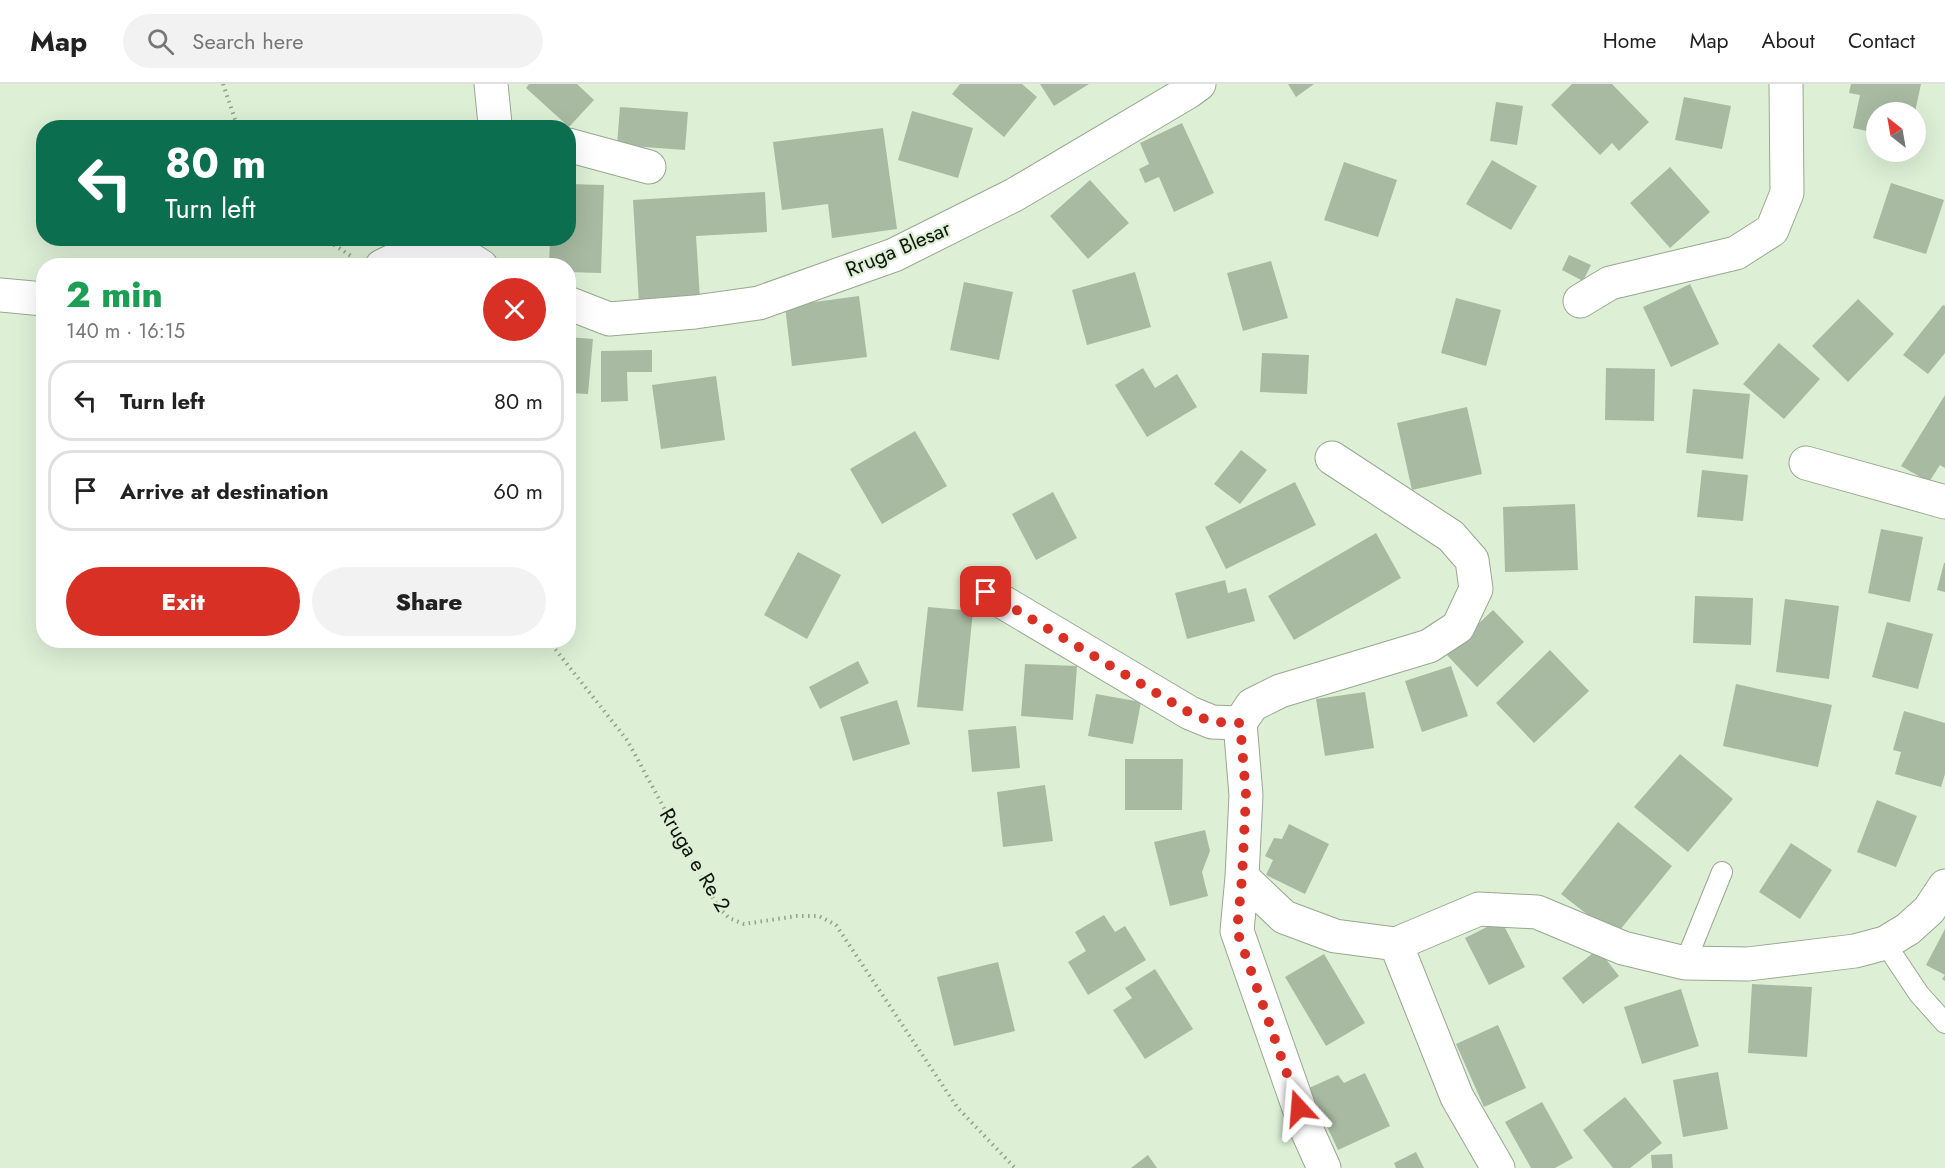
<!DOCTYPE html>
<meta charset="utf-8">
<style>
:root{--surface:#fff;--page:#f2f2f2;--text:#222;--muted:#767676;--line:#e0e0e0;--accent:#d93025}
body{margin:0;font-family:Jost,sans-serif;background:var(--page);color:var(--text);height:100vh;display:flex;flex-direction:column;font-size:22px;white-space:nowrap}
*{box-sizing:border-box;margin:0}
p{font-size:20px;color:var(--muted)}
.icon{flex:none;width:33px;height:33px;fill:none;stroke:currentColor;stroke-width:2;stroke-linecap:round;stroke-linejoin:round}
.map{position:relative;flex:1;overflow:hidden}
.sheet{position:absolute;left:36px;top:174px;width:540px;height:390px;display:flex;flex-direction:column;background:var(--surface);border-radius:24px;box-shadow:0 6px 24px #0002}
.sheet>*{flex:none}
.banner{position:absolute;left:36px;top:36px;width:540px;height:126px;border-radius:24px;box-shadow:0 6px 24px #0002;background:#0b6e4f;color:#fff;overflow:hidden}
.needle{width:39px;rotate:329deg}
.tools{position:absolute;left:1866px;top:18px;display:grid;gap:12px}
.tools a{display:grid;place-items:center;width:60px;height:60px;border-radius:50%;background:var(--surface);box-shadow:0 6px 24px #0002;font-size:30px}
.pin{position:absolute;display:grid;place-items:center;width:51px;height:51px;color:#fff;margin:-26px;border-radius:12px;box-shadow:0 3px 9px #0006}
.me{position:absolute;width:66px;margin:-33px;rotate:341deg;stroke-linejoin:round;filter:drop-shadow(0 0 4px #0008)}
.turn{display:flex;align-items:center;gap:21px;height:126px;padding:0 30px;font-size:27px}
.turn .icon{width:78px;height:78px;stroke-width:2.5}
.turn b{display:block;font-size:42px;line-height:51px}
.round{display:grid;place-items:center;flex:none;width:63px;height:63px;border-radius:32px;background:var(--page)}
.overview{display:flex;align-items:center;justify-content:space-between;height:102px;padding:0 30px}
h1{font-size:36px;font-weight:800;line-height:45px;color:#1e9e55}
.cta{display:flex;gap:12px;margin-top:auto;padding:12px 30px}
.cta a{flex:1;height:69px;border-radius:36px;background:var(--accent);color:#fff;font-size:24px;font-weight:800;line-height:69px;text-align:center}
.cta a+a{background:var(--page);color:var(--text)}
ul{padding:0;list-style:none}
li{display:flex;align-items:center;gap:18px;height:81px;margin:0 12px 9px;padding:0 18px;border:3px solid var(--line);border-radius:24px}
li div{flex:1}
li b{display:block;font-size:22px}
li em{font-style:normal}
header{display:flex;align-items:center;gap:36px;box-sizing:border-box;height:84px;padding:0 30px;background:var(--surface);border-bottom:2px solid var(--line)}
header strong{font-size:28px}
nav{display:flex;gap:33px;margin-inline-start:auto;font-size:21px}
.search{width:420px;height:54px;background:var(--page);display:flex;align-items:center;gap:15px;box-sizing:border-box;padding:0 21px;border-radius:33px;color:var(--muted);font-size:22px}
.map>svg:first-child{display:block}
</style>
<header>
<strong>Map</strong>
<div class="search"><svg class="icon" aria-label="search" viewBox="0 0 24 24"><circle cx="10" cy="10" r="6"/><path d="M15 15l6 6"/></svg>Search here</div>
<nav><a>Home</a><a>Map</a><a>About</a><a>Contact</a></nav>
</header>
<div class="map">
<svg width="1945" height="1084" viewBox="0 0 1945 1084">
<rect width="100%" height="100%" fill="#ddf0d6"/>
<path fill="#a8baa2" d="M529 0H577L594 16 569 43 526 4Z
M960 0H1022L1037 13 1004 53 952 10Z
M1040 0H1089L1054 22Z
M1288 0H1314L1296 13Z
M1572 0H1612L1649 38 1619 67 1612 59 1600 71 1551 21Z
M1851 0H1921L1915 28H1876V49L1853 44 1860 11 1849 9Z
M1684 13 1731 22 1722 65 1675 56Z
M1496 18 1523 22 1517 61 1490 57Z
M620 23 688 28 685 66 617 61Z
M912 27 973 44 958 94 898 76Z
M1182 39 1214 109 1174 128 1159 93 1145 99 1139 85 1149 80 1140 59Z
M883 44 897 145 832 154 828 120 782 126 773 58Z
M1492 76 1537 102 1511 146 1466 120Z
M1344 78 1397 96 1378 153 1324 136Z
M1670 83 1710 128 1670 164 1630 119Z
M1090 96 1129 139 1088 175 1050 132Z
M1891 99 1944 116 1926 170 1873 154Z
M568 100 604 101 601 189 568 188V182H549L550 154H568Z
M765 108 767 148 696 152 700 215 639 219 633 116Z
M1569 171 1591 181 1583 197 1562 186Z
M1271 177 1288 234 1243 247 1227 189Z
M1135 188 1151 243 1087 261 1072 206Z
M964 198 1013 208 999 276 950 266Z
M1690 200 1719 260 1671 283 1643 223Z
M859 212 867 273 792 282 785 222Z
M1456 214 1501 226 1486 282 1441 269Z
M1858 215 1894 250 1848 298 1812 262Z
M1943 221 1945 222V269L1928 290 1903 271Z
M568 253 593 255 588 310 568 309Z
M1779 259 1820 295 1784 335 1743 300Z
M652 266V288H627L628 317 601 318V267Z
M1262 269 1309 271 1307 310 1260 308Z
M1143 284 1155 304 1177 290 1197 323 1147 353 1115 301Z
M1606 284 1655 285 1654 337 1605 336Z
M716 292 725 356 661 365 652 301Z
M1693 305 1750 310 1743 375 1686 369Z
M1945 311V384L1940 381 1929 398 1901 382Z
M1467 323 1482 390 1412 406 1397 339Z
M915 347 947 402 882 440 850 385Z
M1241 366 1267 386 1240 420 1214 400Z
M1702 386 1748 391 1743 437 1697 433Z
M1295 398 1316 441 1226 485 1205 443Z
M1053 408 1077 454 1036 476 1012 430Z
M1575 420 1578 486 1505 488 1503 423Z
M1881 445 1923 453 1910 518 1868 509Z
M1376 449 1401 494 1294 556 1268 512Z
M798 468 841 491 807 555 764 531Z
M1944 479H1945V508L1937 506Z
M1225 496 1228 509 1246 504 1255 537 1187 555 1175 509Z
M1695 512 1753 514 1751 561 1693 559Z
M1785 515 1839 522 1829 595 1776 588Z
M928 523 973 527 963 627 917 623Z
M1493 526 1524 558 1477 603 1446 570Z
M1887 538 1933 550 1918 605 1872 593Z
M1550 566 1589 607 1534 659 1496 619Z
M858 577 869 599 820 625 809 603Z
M1025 580 1077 582 1073 636 1021 632Z
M1451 582 1468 632 1422 648 1405 597Z
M1736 600 1832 621 1818 683 1723 662Z
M1365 608 1374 664 1325 672 1316 615Z
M1096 610 1141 618 1133 660 1088 652Z
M897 616 910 660 853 677 840 633Z
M1904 627 1945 639V690L1941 703 1895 690 1901 668 1893 666Z
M1016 642 1020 684 972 688 968 646Z
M1680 670 1733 715 1688 768 1634 723Z
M1125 675H1183L1182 726H1125Z
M1045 701 1053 757 1003 763 997 708Z
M1877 716 1917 732 1896 783 1857 768Z
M1618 738 1672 782 1615 852 1561 810Z
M1289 740 1329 760 1305 810 1266 791 1273 776 1265 772 1274 754 1282 755Z
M1205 746 1210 767 1202 788 1208 812 1170 822 1154 758Z
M1791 759 1832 786 1800 835 1759 808Z
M1104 831 1115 848 1125 842 1146 876 1088 911 1068 878 1086 867 1075 848Z
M1501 836 1525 883 1489 901 1465 854Z
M1945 845V897L1942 895 1945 891 1926 881Z
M1598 865 1619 892 1583 920 1562 894Z
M1324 870 1365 939 1326 962 1285 893Z
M998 878 1015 947 954 962 937 893Z
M1155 885 1193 945 1145 975 1113 926 1132 914 1125 904Z
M1752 900 1812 903 1807 973 1748 969Z
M1681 905 1699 962 1642 980 1624 923Z
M1498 941 1526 1004 1484 1023 1456 960Z
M1718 988 1728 1045 1683 1053 1673 996Z
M1365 989 1390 1042 1338 1066 1309 1004 1338 991 1344 999Z
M1625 1013 1662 1059 1630 1084H1613L1583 1046Z
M1542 1018 1573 1074 1555 1084H1531L1505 1038Z
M1416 1068 1424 1084H1396L1394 1079Z
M1672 1070 1673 1084H1652L1651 1071Z
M1148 1071 1157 1084H1131Z"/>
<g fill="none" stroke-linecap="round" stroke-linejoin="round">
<defs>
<path id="lane" d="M1885 859 1919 910 1945 939
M1685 879 1722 788"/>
<path id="street" d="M491 0 495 40 493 44
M568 61 649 83
M438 155 481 182
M382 182 438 155
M0 211 44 215
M1580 217 1610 199 1736 169 1772 146 1787 109 1786 0
M568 219 609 235 695 228 759 219 894 171 1014 111 1188 8 1199 0
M1806 379 1945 418
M986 508 1190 629 1212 638 1240 639
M1242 793 1284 833 1335 852 1396 860 1479 825 1537 828 1623 864 1685 879 1748 880 1855 867 1885 859 1908 845 1929 826 1945 802
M1396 860 1457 1013 1498 1084
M1324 1084 1306 1044 1237 847 1242 793 1246 711 1240 639 1252 621 1280 607 1429 562 1458 543 1476 505 1472 476 1451 452 1332 374"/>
</defs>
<use href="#lane" stroke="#97a890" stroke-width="22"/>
<use href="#street" stroke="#97a890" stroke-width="35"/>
<path stroke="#92a18d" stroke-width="4" stroke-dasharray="1.5 4.5" stroke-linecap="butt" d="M223 0 238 44
M324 154 351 172
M548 556 627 656 718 823 729 834 744 840 797 832H819L836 841 957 1023 1015 1084"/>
<use href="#lane" stroke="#fff" stroke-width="20"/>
<use href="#street" stroke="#fff" stroke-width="33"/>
</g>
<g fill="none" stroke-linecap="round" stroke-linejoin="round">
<path stroke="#d93025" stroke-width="10" stroke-dasharray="0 18" d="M986 508 1190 629 1212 638 1240 639 1246 711 1242 794 1237 847 1299 1024"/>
</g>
<g text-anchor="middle" stroke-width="4.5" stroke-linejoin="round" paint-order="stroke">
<g font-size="21" fill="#0f150d" stroke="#ddf0d6">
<text transform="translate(898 165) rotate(-23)" y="7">Rruga Blesar</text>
<text transform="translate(695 776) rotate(59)" y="7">Rruga e Re 2</text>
</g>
</g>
</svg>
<div class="tools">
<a><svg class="needle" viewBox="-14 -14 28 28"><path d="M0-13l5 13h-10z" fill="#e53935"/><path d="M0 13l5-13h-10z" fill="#767676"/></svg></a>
</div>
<div class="pin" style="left:986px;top:508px;background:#d93025"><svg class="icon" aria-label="arrive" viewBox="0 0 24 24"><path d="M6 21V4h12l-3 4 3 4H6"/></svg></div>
<svg class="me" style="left:1299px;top:1024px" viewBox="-20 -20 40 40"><path d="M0-17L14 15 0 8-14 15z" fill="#d93025" stroke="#fff" stroke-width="4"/></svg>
<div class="banner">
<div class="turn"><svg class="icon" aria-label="left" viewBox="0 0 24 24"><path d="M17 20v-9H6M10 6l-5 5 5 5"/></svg><div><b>80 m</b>Turn left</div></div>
</div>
<section class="sheet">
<div class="overview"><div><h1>2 min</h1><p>140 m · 16:15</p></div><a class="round" style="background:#d93025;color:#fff"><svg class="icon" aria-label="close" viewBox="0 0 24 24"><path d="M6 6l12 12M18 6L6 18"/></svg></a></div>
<ul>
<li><svg class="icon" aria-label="left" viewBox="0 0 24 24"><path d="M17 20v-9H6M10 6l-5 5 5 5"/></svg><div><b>Turn left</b></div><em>80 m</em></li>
<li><svg class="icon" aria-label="arrive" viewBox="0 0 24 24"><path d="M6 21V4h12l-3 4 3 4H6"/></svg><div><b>Arrive at destination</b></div><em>60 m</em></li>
</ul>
<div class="cta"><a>Exit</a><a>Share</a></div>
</section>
</div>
